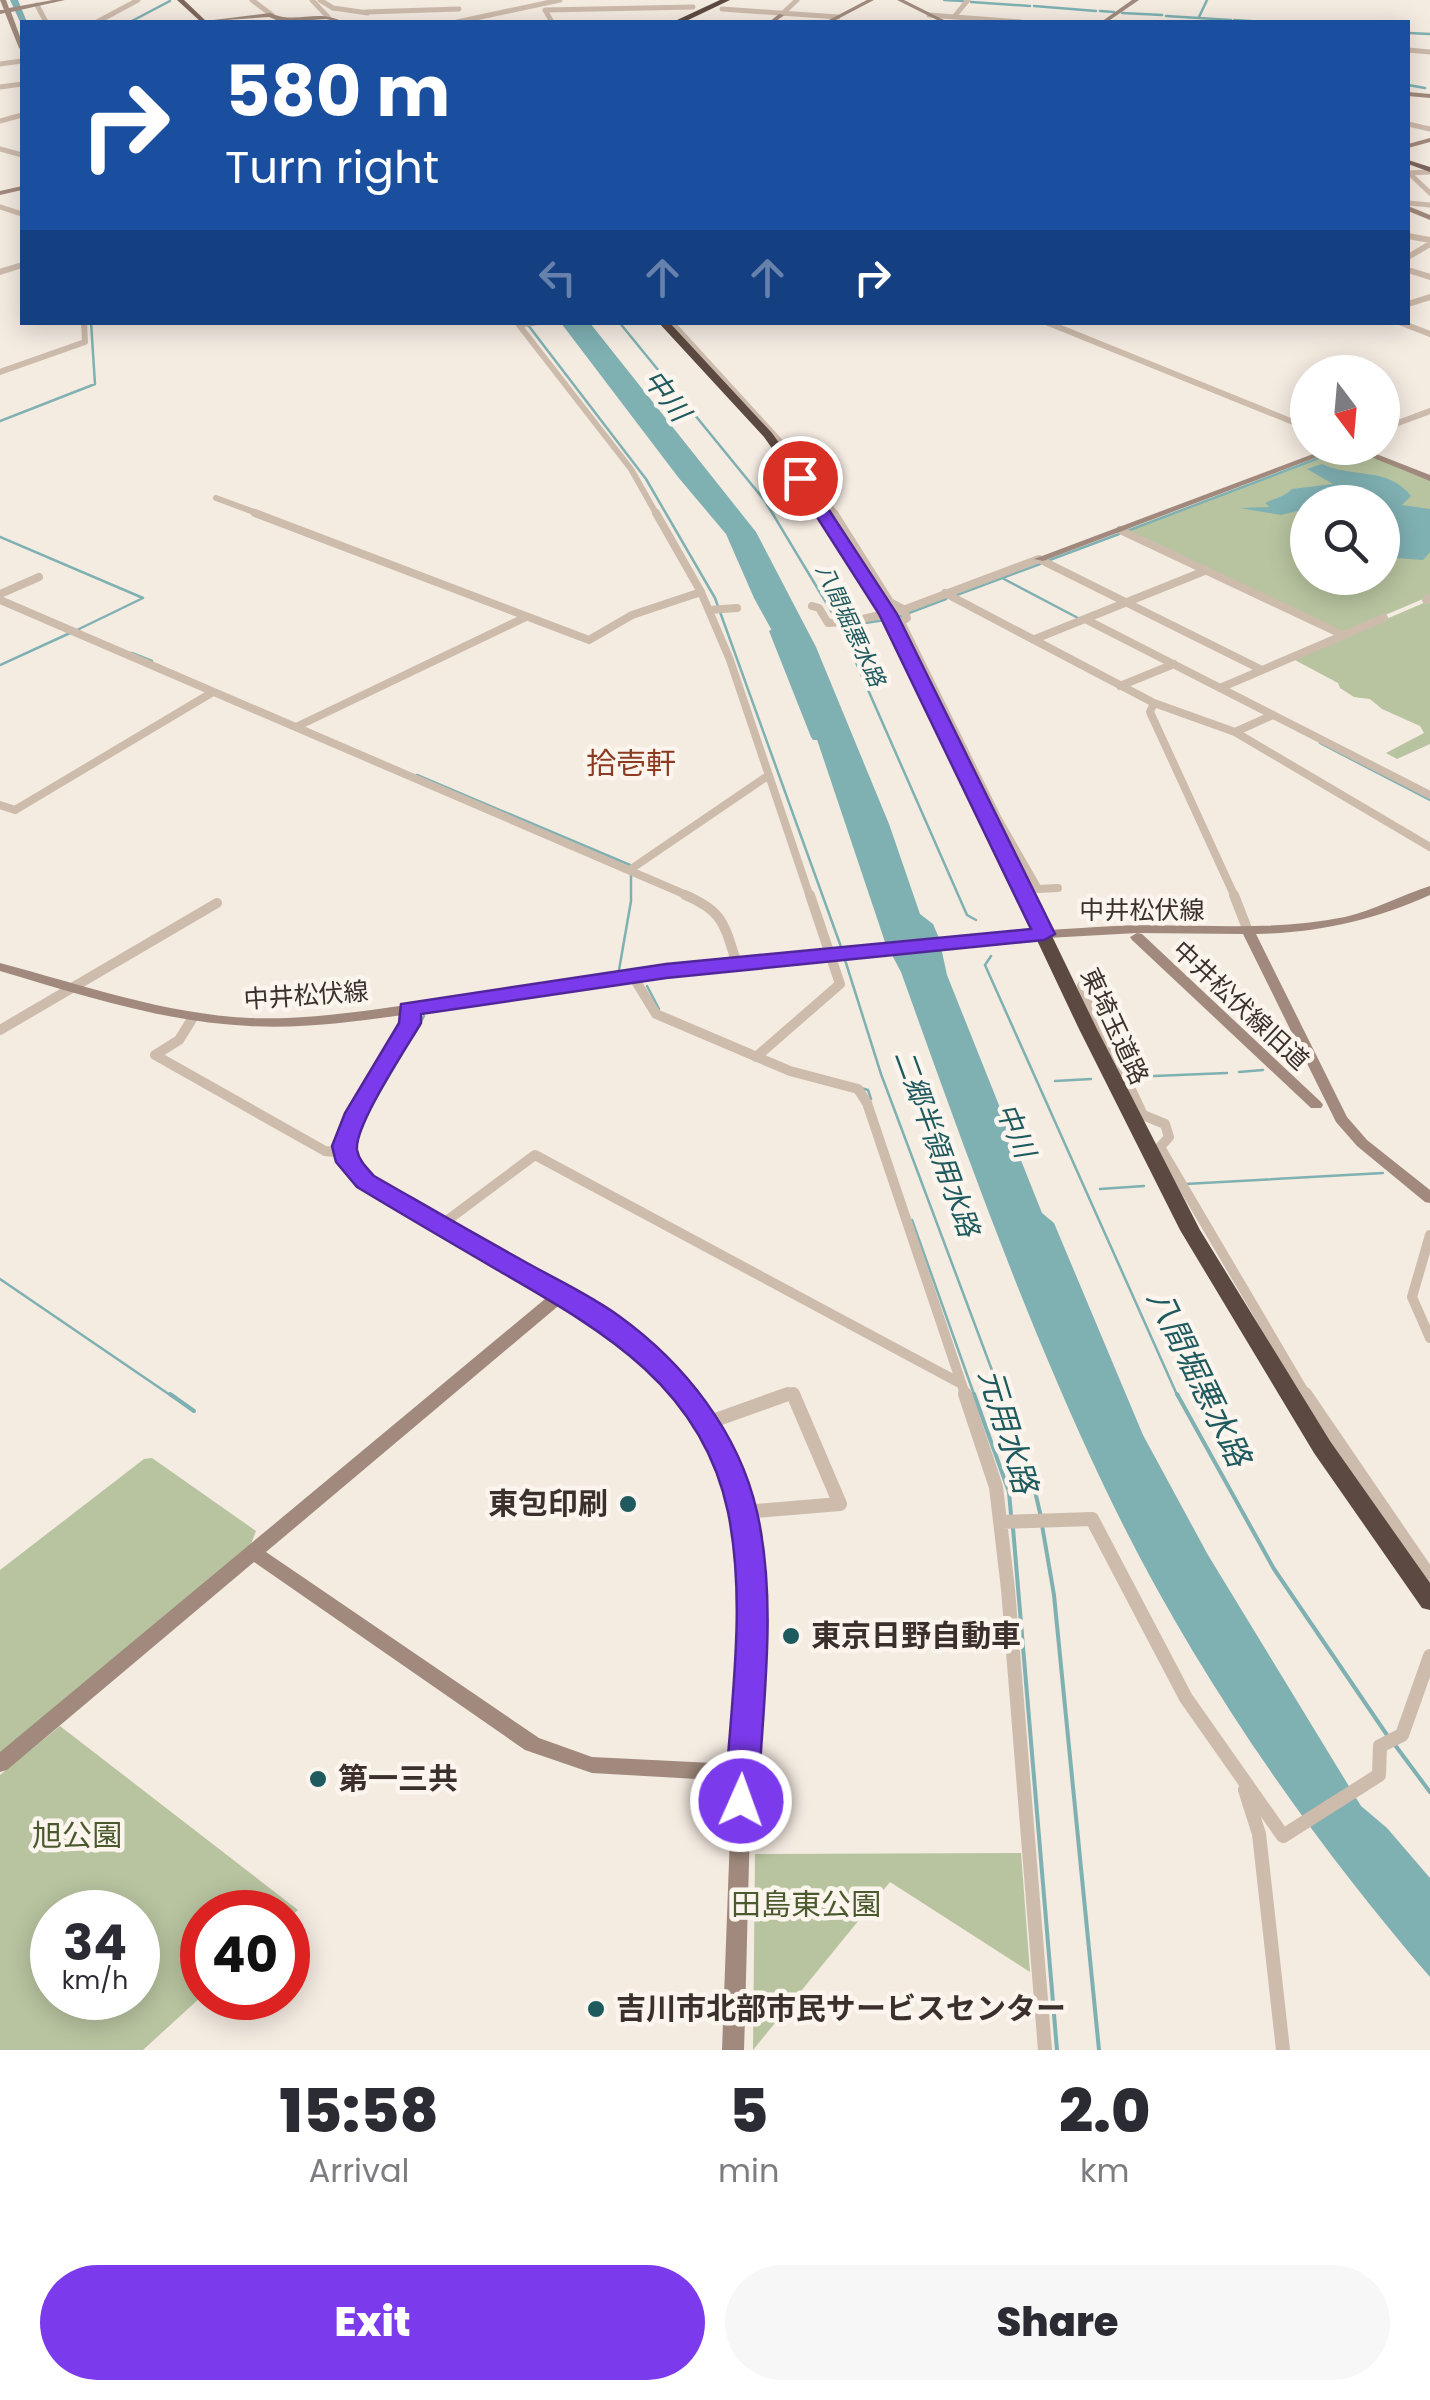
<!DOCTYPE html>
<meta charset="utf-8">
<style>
:root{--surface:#fff;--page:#f7f7f7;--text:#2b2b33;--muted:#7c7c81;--accent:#7c3aed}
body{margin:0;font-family:Poppins,"Noto Sans JP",sans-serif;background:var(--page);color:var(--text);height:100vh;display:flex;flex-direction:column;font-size:38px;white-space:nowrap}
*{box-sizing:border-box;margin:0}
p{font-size:32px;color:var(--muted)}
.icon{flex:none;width:55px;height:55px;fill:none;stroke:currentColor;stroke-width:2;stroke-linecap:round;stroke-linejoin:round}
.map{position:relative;height:2050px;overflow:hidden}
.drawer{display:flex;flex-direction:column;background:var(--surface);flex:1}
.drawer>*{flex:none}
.guide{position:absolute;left:20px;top:20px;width:1390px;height:305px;border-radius:0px;box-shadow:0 5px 25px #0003;background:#1a4fa0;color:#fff;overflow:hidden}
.needle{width:65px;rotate:164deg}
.fabs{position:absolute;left:1290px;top:355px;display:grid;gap:20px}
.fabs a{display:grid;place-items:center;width:110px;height:110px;border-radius:50%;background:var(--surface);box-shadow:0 5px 25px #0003;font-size:50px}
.speed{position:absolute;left:30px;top:1890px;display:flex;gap:20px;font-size:50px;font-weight:700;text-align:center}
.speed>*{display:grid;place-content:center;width:130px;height:130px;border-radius:50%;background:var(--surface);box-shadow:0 5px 25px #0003;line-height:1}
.speed small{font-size:25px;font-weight:400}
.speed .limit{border:15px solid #d22;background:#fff;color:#111}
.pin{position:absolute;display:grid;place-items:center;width:85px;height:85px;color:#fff;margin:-42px;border:5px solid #fff;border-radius:50%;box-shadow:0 2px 10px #0007}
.me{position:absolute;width:110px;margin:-55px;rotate:2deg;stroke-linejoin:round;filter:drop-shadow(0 0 8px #0008)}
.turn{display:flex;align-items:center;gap:35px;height:210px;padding:0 40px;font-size:45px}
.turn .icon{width:130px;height:130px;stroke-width:2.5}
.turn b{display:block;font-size:70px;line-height:85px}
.lanes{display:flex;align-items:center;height:95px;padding:0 40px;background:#0003;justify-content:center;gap:50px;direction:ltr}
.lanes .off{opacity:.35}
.eta{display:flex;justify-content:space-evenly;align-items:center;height:170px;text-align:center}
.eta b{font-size:60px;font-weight:800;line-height:70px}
.button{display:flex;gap:20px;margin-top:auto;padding:20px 40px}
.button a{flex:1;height:115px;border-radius:60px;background:var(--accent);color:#fff;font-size:40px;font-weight:800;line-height:115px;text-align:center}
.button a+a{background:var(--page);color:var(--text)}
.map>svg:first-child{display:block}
</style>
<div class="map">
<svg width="1430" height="2050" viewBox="0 0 1430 2050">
<rect width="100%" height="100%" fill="#f4ebe1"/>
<path fill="#b8c4a0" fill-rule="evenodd" d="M1348 448 1430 478V596L1343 633 1127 531ZM1308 502H1382V578H1308Z
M1426 602 1430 603V744L1397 759 1386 753 1424 733 1420 726 1382 709 1370 699 1354 697 1340 688 1338 683 1293 659Z
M152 1458 256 1531 251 1544 0 1755V1570L144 1459Z
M60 1726 298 1910 288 1919V1912H202V1996L143 2050H0V1775ZM52 1912H138V1998H52Z
M1021 1853 1030 1972 890 1882 753 2050 755 1854Z"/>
<path fill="#7fb0b2" d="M561 323H590L756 532 816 647 889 824 920 914 933 924 939 938 947 975 1042 1213 1054 1223 1143 1435 1208 1555 1361 1806 1387 1828 1430 1878V1977C1304 1831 1187 1661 1104 1486 1025 1320 963 1145 901 972L885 942 794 671 754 598 726 534 678 477Z
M1322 464C1354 479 1388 466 1411 496L1402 505 1430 509V552L1423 560 1383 557 1382 502H1308L1307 517 1297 511 1281 515 1240 508 1270 507 1265 503C1273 499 1284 497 1292 489L1333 484 1307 469Z"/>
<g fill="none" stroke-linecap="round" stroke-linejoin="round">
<path stroke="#7fb0b2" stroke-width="2.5" d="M944 0 963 1
M971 2 1030 6
M1034 6 1096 11
M1100 11 1114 12
M1122 13 1162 15
M1166 16 1231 20
M1199 17 1207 0
M1234 20 1265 22
M130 22 170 1
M1408 33 1430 34
M1408 85 1425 88
M619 322 765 501 836 619
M528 325 646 479 715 598 840 944 881 1074 1002 1397
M0 421 95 384 91 322
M1360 448 1373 453
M1127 531 1345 448
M0 537 143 598 77 630
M1047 561 1119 534
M1002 578 1078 618
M954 596 1040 564
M893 619 946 599
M858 624 885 620
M840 626 967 915 976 920
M132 653 152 661
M0 665 70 633
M1320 743 1430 800
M417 775 630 865
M991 956 985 965 1178 1397
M619 970 631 901V873
M647 986 659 1009
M1239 1072 1263 1070
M1130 1077 1227 1073
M1055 1081 1091 1079
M861 1088 868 1090 871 1099
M364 1171 353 1144 357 1130 424 1016
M369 1176 440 1218
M1185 1184 1383 1173
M1100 1189 1144 1186
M912 1220 975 1397
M0 1279 173 1397"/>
<path stroke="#7fb0b2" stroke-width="4" d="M170 1394 194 1411
M974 1394 1009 1492 1011 1515
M1002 1394 1030 1470 1041 1517
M1177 1394 1274 1569 1387 1735
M1042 1525 1054 1595 1099 2050
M1013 1528 1057 2050
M1395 1745 1430 1792"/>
<path fill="#7fb0b2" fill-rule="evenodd" d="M10 0H18L27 22 21 24Z
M776 627 783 631 825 737 823 740H813L811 737 769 631Z"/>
<path stroke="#cdbbac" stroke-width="5" d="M252 0 272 15
M312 0 328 17
M320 0 333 8 368 13
M37 5 46 22
M722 9 838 17
M366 12 459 9
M781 15 797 0
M929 15 1021 22
M954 17 968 0
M97 22 138 0
M457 22 560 0
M552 22 545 10 693 7
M1408 50 1430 52
M0 64 22 61
M0 87 22 84
M0 121 22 115
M1408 124 1430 129
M0 149 22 155
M1408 172 1430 193
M1408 173 1430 172
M1408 203 1430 205
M0 207 22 214"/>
<path stroke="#cdbbac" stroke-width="6" d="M1408 236 1430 240
M1408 257 1430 244
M1408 270 1430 277
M0 272 22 265
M1408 304 1430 297
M671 322 785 447 803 454 794 459 836 515
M1046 322 1308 428
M1399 322 1430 334
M519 325 631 469 657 515
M519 325 538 322
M0 372 85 342 84 322
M1382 429 1430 411
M216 498 262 515"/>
<path stroke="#cdbbac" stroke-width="8" d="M255 513 589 640 632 615 701 592
M656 513 701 592 730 660 810 897
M834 513 890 602 903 609 907 618 901 622 998 819 1038 889 1058 888
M1120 530 1343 635
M945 593 1154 703 1235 732 1430 847
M0 594 39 577
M0 600 691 897
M1426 600 1430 598
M839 604 847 623
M812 606 819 608 828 623 849 622 903 610 1039 559 1262 670
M709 610 737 608
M1085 619 1430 795
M1035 639 1207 570
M1120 686 1174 664
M1220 688 1384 618
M1154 703 1150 712 1235 897
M296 727 526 617
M1235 732 1273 715
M0 805 15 810 213 692
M631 869 769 775"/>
<path stroke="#cdbbac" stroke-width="10" d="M685 895C725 912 724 925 737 964
M1234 895 1248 931
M632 975 656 1014 790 1071 858 1089 867 1103 966 1397
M1082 986 1143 1115 1165 1124 1169 1137 1160 1147 1307 1397
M192 1019 179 1040 155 1055 325 1151 345 1153
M0 1030 217 903
M756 1057 840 984 810 895
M441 1225 535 1155 958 1382
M1430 1235 1412 1297 1430 1338
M781 1397 792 1393 794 1397"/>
<path stroke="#cdbbac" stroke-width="14" d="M965 1394 996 1487 1008 1589 1045 2050
M1305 1394 1430 1577
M707 1423 788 1394
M743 1512 840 1504 793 1394
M1001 1522 1092 1519 1186 1698 1283 1836 1379 1775 1380 1746 1402 1735 1430 1656
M1245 1790 1259 1834 1283 2050"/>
<path fill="#a18a7d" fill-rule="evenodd" d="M0 0H6L9 8 53 0H65L11 12 22 42V50L19 48 5 13 0 14V10H4Z
M867 0H874L832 22H825Z
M897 0H904L948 22H941Z
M1132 0H1139L1107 22H1101Z
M270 13C297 25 317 8 343 22H336L327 19 281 22 269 17 197 22Z
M779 14 784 15 775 22H769Z
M1408 92 1430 94V98L1408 96Z
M1430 138V142L1408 148V144Z
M22 186V190L0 195V191Z
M1408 206 1430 215V220L1408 211Z
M1329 448H1341L1043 561 1034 559Z
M1349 448H1361L1430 475V481Z
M1430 886V895C1374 920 1318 933 1256 934L1347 1117 1367 1140 1430 1190V1203L1425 1202 1357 1146 1336 1122 1243 934 1137 933 1142 934 1321 1102 1323 1105 1321 1108H1311L1132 940 1130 937 1137 933 1011 940 734 968 621 982 416 1013 417 1023 353 1135C351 1163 366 1176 388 1190 475 1241 570 1281 648 1347 789 1468 759 1612 752 1777 748 1868 747 1959 744 2050H722L732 1781 592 1773 525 1750 254 1562 7 1770 0 1772V1752L551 1294 378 1197C354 1182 336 1165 339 1135L403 1023V1015C352 1022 300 1029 249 1026 164 1022 81 995 0 971V963C83 985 164 1014 250 1018 303 1020 356 1012 407 1005 516 990 626 971 736 960 856 947 976 934 1097 927 1179 921 1263 934 1345 917 1375 910 1401 895 1430 886ZM563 1302C622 1339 683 1388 714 1452 760 1547 739 1663 733 1764L592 1757 539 1738 266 1552Z"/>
<path fill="#7d675c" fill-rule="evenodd" d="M177 0H184L207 22H201Z
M1408 160 1430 167V172L1408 164Z"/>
<path fill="#5c4a42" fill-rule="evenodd" d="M720 0H730L684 22 677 20Z
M658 322H669L772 433 859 555 913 649 1097 1029 1200 1230 1330 1441 1430 1583V1610L1422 1608 1314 1453 1180 1230 1079 1029 899 649 847 555 764 437Z"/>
</g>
<path fill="#7c3aed" stroke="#51269a" stroke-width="2.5" d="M800 474 808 478 897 614 1055 934 1044 940 666 978 421 1014V1023C407 1047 354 1126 357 1150 359 1161 367 1168 374 1176 423 1204 471 1232 520 1259 553 1278 589 1294 619 1316 684 1363 739 1432 757 1512 778 1604 762 1707 758 1801L753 1811 741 1815 730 1811 725 1801C730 1707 747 1605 728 1512 702 1387 603 1331 501 1272 453 1244 405 1216 357 1187L336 1162 332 1146 345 1113 399 1023 401 1004 666 964 1031 929 879 614 792 478Z"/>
<g fill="#1f5a5e" stroke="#fbf5ee" stroke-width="4">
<circle cx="628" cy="1504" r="10"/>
<circle cx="791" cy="1636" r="10"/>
<circle cx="318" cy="1779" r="10"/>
<circle cx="596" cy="2009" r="10"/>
</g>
<g text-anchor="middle" stroke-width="9" stroke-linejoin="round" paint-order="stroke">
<g font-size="22" font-style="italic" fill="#1f5a5e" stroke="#fbf5ee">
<text transform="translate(851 625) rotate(65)" y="8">八間堀悪水路</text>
</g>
<g font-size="25" fill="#3b302b" stroke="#fbf5ee">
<text x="1142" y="919">中井松伏線</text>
<text transform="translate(306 995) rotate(-4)" y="9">中井松伏線</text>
<text transform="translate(1241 1005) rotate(43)" y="9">中井松伏線旧道</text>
<text transform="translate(1115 1026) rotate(65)" y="9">東埼玉道路</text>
</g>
<g font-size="28" font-style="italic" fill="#1f5a5e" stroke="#fbf5ee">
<text transform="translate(667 395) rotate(53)" y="10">中川</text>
<text transform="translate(1016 1130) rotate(67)" y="10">中川</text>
<text transform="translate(937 1143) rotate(70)" y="10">二郷半領用水路</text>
</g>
<g font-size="30" fill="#8c3b22" stroke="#fbf5ee">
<text x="631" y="774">拾壱軒</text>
</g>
<g font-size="30" font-weight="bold" fill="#3b302b" stroke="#fbf5ee" text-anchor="start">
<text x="608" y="1514" text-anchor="end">東包印刷</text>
<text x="811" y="1646">東京日野自動車</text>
<text x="338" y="1789">第一三共</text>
<text x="616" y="2019">吉川市北部市民サービスセンター</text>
</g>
<g font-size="30" fill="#4a5a2e" stroke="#fbf5ee">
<text x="77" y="1846">旭公園</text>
<text x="806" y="1915">田島東公園</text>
</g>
<g font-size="32" font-style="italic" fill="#1f5a5e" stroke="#fbf5ee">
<text transform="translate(1199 1378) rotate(64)" y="11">八間堀悪水路</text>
<text transform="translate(1008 1431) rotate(73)" y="11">元用水路</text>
</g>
</g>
</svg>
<div class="fabs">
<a><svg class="needle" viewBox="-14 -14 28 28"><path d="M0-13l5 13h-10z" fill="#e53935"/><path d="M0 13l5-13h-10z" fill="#7c7c81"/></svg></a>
<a><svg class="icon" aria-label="search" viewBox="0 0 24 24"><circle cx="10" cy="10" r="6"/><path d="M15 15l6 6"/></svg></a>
</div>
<div class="speed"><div>34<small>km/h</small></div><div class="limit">40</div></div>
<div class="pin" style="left:800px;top:478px;background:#d93025"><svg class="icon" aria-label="arrive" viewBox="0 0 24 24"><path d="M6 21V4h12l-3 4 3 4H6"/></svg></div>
<svg class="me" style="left:741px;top:1801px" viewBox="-20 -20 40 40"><circle r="17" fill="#7c3aed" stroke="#fff" stroke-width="3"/><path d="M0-11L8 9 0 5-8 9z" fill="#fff"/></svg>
<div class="guide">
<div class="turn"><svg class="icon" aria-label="right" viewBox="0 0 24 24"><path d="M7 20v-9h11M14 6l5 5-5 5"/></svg><div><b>580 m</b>Turn right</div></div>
<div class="lanes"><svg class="icon off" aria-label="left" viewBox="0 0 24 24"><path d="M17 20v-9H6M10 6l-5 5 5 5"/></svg><svg class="icon off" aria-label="ahead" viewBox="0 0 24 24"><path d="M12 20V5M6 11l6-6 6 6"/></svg><svg class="icon off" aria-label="ahead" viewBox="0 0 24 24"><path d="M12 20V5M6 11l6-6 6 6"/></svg><svg class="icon" aria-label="right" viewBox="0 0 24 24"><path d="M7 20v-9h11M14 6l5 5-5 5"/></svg></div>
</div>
</div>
<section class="drawer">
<div class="eta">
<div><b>15:58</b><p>Arrival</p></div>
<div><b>5</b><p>min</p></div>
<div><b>2.0</b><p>km</p></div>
</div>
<div class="button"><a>Exit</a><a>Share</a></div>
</section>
